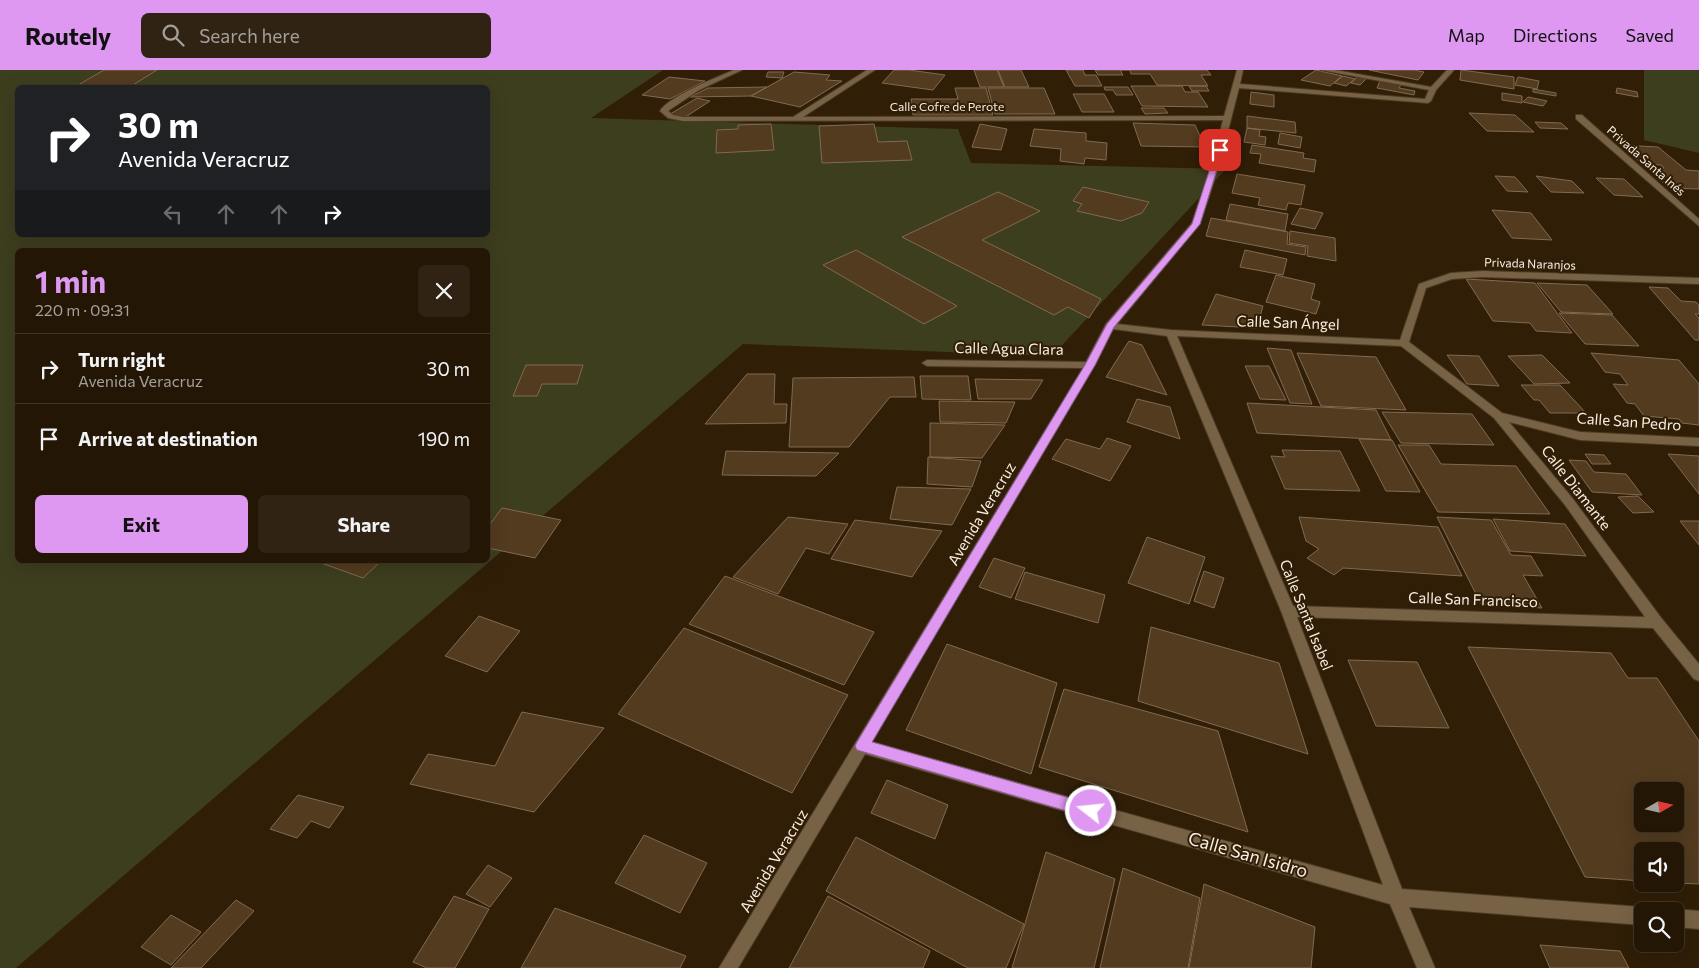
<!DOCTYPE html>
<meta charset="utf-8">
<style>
:root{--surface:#241605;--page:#302313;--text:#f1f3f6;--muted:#a39f9a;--line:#413527;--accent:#df98f1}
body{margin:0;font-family:Commissioner,sans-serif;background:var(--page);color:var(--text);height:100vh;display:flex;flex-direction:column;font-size:19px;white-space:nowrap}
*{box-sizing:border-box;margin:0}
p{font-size:16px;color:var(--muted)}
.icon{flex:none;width:28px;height:28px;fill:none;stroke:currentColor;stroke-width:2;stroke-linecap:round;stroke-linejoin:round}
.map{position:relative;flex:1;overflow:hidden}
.details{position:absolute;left:15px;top:178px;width:475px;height:315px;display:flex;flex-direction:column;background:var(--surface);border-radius:8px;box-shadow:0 5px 20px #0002,0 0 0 1px var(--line)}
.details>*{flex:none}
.top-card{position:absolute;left:15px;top:15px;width:475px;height:152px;border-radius:8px;box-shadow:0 5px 20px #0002,0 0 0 1px var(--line);background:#202124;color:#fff;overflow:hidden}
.needle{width:32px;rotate:81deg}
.tools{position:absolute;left:1634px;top:712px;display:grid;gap:10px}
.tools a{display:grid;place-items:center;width:50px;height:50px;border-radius:8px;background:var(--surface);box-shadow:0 5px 20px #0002,0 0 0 1px var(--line);font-size:25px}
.pin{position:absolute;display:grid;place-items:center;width:42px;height:42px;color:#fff;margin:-21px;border-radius:10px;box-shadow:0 2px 8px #0006}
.me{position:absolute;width:55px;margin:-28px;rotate:286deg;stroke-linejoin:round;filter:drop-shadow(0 0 4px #0008)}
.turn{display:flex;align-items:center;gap:18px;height:105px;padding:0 20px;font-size:22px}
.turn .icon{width:65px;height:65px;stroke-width:2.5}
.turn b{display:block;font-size:35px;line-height:42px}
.lanes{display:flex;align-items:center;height:48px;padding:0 20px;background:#0003;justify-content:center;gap:25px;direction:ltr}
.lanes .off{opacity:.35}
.round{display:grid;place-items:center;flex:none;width:52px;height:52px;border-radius:8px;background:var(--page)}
.head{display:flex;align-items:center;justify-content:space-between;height:85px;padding:0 20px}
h1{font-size:30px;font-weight:700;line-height:38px;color:var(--accent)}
.action{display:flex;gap:10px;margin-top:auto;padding:10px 20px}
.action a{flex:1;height:58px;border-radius:8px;background:var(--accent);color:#111;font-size:20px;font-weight:700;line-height:58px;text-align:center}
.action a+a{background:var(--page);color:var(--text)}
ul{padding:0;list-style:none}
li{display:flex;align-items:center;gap:15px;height:70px;padding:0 20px;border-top:1px solid var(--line)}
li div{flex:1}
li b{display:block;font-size:19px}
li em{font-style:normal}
header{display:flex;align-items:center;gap:30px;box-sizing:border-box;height:70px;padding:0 25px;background:var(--accent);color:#111}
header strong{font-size:24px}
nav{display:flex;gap:28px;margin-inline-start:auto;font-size:18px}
.search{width:350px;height:45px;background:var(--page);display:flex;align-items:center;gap:12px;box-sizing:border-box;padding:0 18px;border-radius:8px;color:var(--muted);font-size:19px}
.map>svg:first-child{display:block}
</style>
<header>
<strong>Routely</strong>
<div class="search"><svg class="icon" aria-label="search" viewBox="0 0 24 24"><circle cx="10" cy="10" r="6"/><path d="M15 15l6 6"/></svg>Search here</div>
<nav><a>Map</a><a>Directions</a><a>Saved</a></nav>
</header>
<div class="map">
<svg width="1699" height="898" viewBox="0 0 1699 898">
<rect width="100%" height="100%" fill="#301e07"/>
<path fill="#3d3e1e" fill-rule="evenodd" d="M0 0H663L591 48 958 59 971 93 1226 99 1052 286 743 274 16 898H0ZM18 18H488V165H18ZM18 180H488V490H18Z
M1644 0H1699V83L1644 70Z"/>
<path fill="#523b1f" stroke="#806b52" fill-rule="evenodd" d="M104 0H157L128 18H73Z
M894 0H909L945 5 933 20 882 13Z
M974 0H997L1004 17H980Z
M998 0H1021L1029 17H1005Z
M1066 0H1083L1085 5H1096L1102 16H1075Z
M1095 0H1120L1123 5H1098Z
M1120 0H1207L1211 5H1201L1208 16 1157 15 1150 4H1131L1130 0Z
M1316 0 1342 6 1330 16 1301 10Z
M1369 0H1414L1424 2 1418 10Z
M1461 0 1514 7V19L1460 10Z
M768 2H784L782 8 766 7Z
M794 2 830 5 826 10 842 11 800 37 751 26Z
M1343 6 1355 9 1346 16 1334 13Z
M669 7 705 11 670 29 642 25Z
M1357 7 1366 9 1360 15 1351 13Z
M1518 7 1539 11 1537 19 1515 15Z
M1380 11 1401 15 1399 18 1415 21 1414 25 1377 18Z
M1131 16H1182L1185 22H1198L1208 37 1142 36Z
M1189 16H1206L1209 21H1192Z
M767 17 751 26 690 27 708 18Z
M1104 17H1128L1133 25H1116L1113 20H1105Z
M955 18H986L993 45H913L911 29H958Z
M988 18H1044L1055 44H995Z
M1617 18 1637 22 1638 27 1616 23Z
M1533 19 1556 23V26L1533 22Z
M1251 22 1274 25V37L1250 34Z
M1502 23 1522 26V33L1502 30Z
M1073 24H1104L1114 42H1082Z
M1528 27 1547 31 1543 36 1523 32Z
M697 28 710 31 684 48 670 44Z
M1141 38H1164L1168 43 1145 44Z
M1469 43 1515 45 1534 62 1487 61Z
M1247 46 1295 52 1296 63 1247 58Z
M1535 52 1561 53 1568 59 1540 58Z
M1133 53 1195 55 1205 77 1141 76Z
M771 54 774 80 716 83 717 60 738 59V55Z
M874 54 878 72 907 71 912 90 822 93 819 56Z
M980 54 1007 59 1001 80 972 77Z
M1247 58 1260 60 1259 66 1266 67 1265 75 1244 72Z
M1034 59 1086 63V71L1107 73 1106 90 1085 88 1084 94 1060 91 1061 79 1030 76Z
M1280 63 1302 67 1300 78 1278 74Z
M1252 75 1304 83 1303 88 1316 90 1314 102 1259 93 1261 84 1250 83Z
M1621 75 1658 77 1686 100 1699 101V119L1669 118 1646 97 1664 98 1661 95 1642 94Z
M1237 104 1305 115 1301 135 1288 133 1286 140 1258 135 1260 128 1232 123Z
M1495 106 1515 107 1528 122 1507 121Z
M1536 106 1572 111 1584 123 1551 122Z
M1596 108 1624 109 1643 127 1614 125Z
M1083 117 1149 132 1142 143 1121 151 1077 141 1082 134 1073 131Z
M998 122 1040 141 982 170 1101 229 1089 248 1068 237 1054 245 902 167Z
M1230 134 1288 144 1285 161 1226 150Z
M1300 138 1323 143 1315 159 1291 154Z
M1492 140 1531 143 1552 170 1512 168Z
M1211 148 1288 162 1287 174 1306 177 1305 185 1206 166Z
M1290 161 1335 168 1336 191 1307 186 1308 176 1289 173Z
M856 180 957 236 924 254 823 195Z
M1245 180 1287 189 1283 205 1240 197Z
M1276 205 1315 214 1311 229 1320 232 1316 244 1266 232Z
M1466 209 1535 213 1572 263 1536 261 1530 253 1493 251Z
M1537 213 1587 215 1613 244 1561 242Z
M1649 217 1668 218 1681 231 1696 232 1699 235V244H1695L1699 248V270H1695Z
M1216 224 1263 236 1257 258 1202 255Z
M1559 243 1612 245 1639 276 1585 274Z
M1129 271 1142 275 1167 325 1106 307Z
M1267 278 1291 280 1312 334 1290 333Z
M1297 283 1376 287 1406 340 1321 336Z
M1591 283 1679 290 1699 314V355L1682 353 1679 349 1644 346 1635 334 1627 333 1613 314 1628 315 1620 304 1605 302Z
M1447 285 1479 286 1499 316 1467 314Z
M1542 285 1570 313 1534 314 1508 286Z
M526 295H583L577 314H542L537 326H513Z
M1245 296H1269L1286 330 1260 329Z
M747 304H775L774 334H787L786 353 705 354Z
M920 306H968L971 330 922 329Z
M914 307 916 327H890L849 377H789L793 308Z
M975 309 1043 310 1031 329H978Z
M1521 315H1560L1586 343H1550L1539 330H1534Z
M1137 329 1170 337 1180 369 1127 352Z
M939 331 1015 332 1006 353 940 352Z
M1247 333 1376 340 1391 370 1257 363Z
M1382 342 1472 344 1494 375 1401 373Z
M930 353 1005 355 982 388 930 387Z
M1107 368 1131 376 1110 411 1052 389 1066 369 1100 379Z
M1359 369 1392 370 1420 422 1386 421Z
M1398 375H1429L1441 394 1516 396 1550 444 1438 442Z
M1282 380 1340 381 1360 421 1285 419 1271 386 1285 387Z
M726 381 839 383 816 406 722 405Z
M1585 384 1604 385 1611 394H1592Z
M1668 384 1699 386V424Z
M928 387 981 391 972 417 927 414Z
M1569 390 1586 391 1594 402 1626 404 1642 425 1592 422Z
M897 417 971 419 952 455 890 449Z
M1638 426 1654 442 1633 443 1618 427Z
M502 438 561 450 535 488 488 478V457Z
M788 447 848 454 829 484 806 478 778 524 733 507Z
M1299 447 1438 457 1462 506 1343 498 1334 505 1307 488 1319 479 1306 471Z
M1437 447 1491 450 1511 485 1531 486 1543 506 1523 505 1542 538 1481 534Z
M1493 449 1565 454 1586 486 1510 481Z
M855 450 942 461 912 507 831 489Z
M1680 451H1699V475Z
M1147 467 1205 487 1189 534 1128 513Z
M994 488 1025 498 1011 528 979 517Z
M313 490H382L363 508Z
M1204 501 1224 508 1214 538 1194 531Z
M1025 502 1105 525 1098 553 1015 529Z
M725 506 874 562 844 615 689 554Z
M479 546 520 561 487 602 445 586Z
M1151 557 1279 593 1308 684 1138 631Z
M684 558 848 625 792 723 618 644Z
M947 574 1057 613 1031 704 906 660Z
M1468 577 1611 583 1628 608H1657L1699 671V814L1675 813V781H1642V811L1585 807ZM1642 721H1675V754H1642Z
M1348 590 1417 592 1449 658 1376 656Z
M1064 619 1218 661 1248 762 1039 697Z
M522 642 604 658 534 742 410 714 428 684 495 696Z
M887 710 948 735 935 769 871 743Z
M298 725 344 737 329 758 311 751 297 768 270 759Z
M644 765 707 793 680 843 615 813Z
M856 767 1024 854 1006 898H968L826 821Z
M1046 782 1115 809 1094 898H1012Z
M488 795 512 808 490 837 466 824Z
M1123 798 1200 828 1188 898H1100Z
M1204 814 1315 857 1311 898H1189Z
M454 826 489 839 455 898H427L413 892Z
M828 826 930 881 923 898H789Z
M236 830 254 841 201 898H171Z
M555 838 686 886 680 898H521Z
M171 845 201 862 171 895 141 877Z
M1540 875 1620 881 1629 898H1550Z"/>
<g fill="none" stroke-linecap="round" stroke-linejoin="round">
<defs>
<path id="minor" d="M734 0H742L699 20 668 41 673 45 683 47H793L867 0H875L803 47 1224 46 1237 0H1243L1240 14 1425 29 1429 20 1321 0H1335L1431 17 1447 0H1454L1436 20 1431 31 1428 33 1239 18 1219 96 1200 154 1117 254 1171 260 1400 270 1419 214 1451 203 1483 201 1699 208V214L1483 207 1452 209 1426 218 1409 272 1502 343 1580 362 1699 368V376L1580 370 1509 352 1573 429 1662 549 1699 594V611L1694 609 1653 558 1297 547 1402 819 1642 837 1649 841H1642V855L1409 837 1435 898H1417L1390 834 865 684 738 898H719L1083 298 927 296 922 293 927 290 1086 292 1106 254 1192 153 1211 96 1223 50 683 51 668 48 660 41C668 27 717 7 734 0ZM1113 259 1167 266 1281 541 1383 815 872 672 1095 295ZM1177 266 1401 276 1494 348 1565 435 1645 547 1293 536Z
M1576 45H1582L1699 149V156L1576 49Z
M1675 839 1699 841V859L1675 857V841H1670Z"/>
</defs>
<use href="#minor" stroke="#4c3b25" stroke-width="2"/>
<use href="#minor" fill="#776245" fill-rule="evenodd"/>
</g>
<path fill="#df98f1" stroke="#91639d" d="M1220 78 1223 80 1200 154 1114 257 1095 295 872 672 1091 734 1096 736 1099 741 1096 746 1091 748 857 680 855 676 857 672 1085 295 1107 254 1192 154 1216 80Z"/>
<g text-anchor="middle" stroke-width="4" stroke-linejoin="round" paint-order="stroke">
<g font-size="12" fill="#faeee0" stroke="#301e07">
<text x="947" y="41">Calle Cofre de Perote</text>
<text transform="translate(1646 91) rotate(41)" y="4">Privada Santa Inés</text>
<text transform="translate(1530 194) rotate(2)" y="4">Privada Naranjos</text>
</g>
<g font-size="15" fill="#faeee0" stroke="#301e07">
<text transform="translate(1288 253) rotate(2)" y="5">Calle San Ángel</text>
<text transform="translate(1009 279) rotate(1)" y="5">Calle Agua Clara</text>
<text transform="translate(1629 352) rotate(4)" y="5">Calle San Pedro</text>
<text transform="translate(1576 418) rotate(52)" y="5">Calle Diamante</text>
<text transform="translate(982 444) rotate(-59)" y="5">Avenida Veracruz</text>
<text transform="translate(1473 530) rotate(2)" y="5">Calle San Francisco</text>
<text transform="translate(1306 545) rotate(68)" y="5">Calle Santa Isabel</text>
<text transform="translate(774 791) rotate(-59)" y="5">Avenida Veracruz</text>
</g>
<g font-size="18" fill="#faeee0" stroke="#301e07">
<text transform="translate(1248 785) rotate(16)" y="6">Calle San Isidro</text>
</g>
</g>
</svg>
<div class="tools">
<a><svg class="needle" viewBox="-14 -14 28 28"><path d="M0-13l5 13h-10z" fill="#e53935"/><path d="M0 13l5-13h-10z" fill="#a39f9a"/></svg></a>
<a><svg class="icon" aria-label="sound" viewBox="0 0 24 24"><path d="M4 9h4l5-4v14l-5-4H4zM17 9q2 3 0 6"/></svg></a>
<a><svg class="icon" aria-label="search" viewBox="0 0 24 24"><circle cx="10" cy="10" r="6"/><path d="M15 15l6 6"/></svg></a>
</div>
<div class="pin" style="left:1220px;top:80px;background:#d93025"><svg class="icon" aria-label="arrive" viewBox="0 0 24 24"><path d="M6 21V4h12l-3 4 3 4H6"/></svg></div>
<svg class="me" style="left:1091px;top:741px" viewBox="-20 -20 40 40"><circle r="17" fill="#df98f1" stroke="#fff" stroke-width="3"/><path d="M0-11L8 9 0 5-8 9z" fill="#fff"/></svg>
<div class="top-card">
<div class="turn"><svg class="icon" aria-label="right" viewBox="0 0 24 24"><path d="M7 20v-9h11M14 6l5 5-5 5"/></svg><div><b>30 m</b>Avenida Veracruz</div></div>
<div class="lanes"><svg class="icon off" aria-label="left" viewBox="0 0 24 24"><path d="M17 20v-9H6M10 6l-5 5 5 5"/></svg><svg class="icon off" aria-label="ahead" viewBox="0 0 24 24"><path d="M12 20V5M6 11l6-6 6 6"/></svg><svg class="icon off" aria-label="ahead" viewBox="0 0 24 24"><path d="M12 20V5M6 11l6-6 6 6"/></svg><svg class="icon" aria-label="right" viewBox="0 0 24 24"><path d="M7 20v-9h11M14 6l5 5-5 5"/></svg></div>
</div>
<section class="details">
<div class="head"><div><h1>1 min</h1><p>220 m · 09:31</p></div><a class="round"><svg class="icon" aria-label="close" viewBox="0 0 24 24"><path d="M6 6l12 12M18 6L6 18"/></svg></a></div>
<ul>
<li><svg class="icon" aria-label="right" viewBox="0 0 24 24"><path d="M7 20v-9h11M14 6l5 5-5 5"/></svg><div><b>Turn right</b><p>Avenida Veracruz</p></div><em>30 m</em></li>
<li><svg class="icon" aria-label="arrive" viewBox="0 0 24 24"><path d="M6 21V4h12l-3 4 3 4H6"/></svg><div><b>Arrive at destination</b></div><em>190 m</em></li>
</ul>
<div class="action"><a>Exit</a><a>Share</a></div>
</section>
</div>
